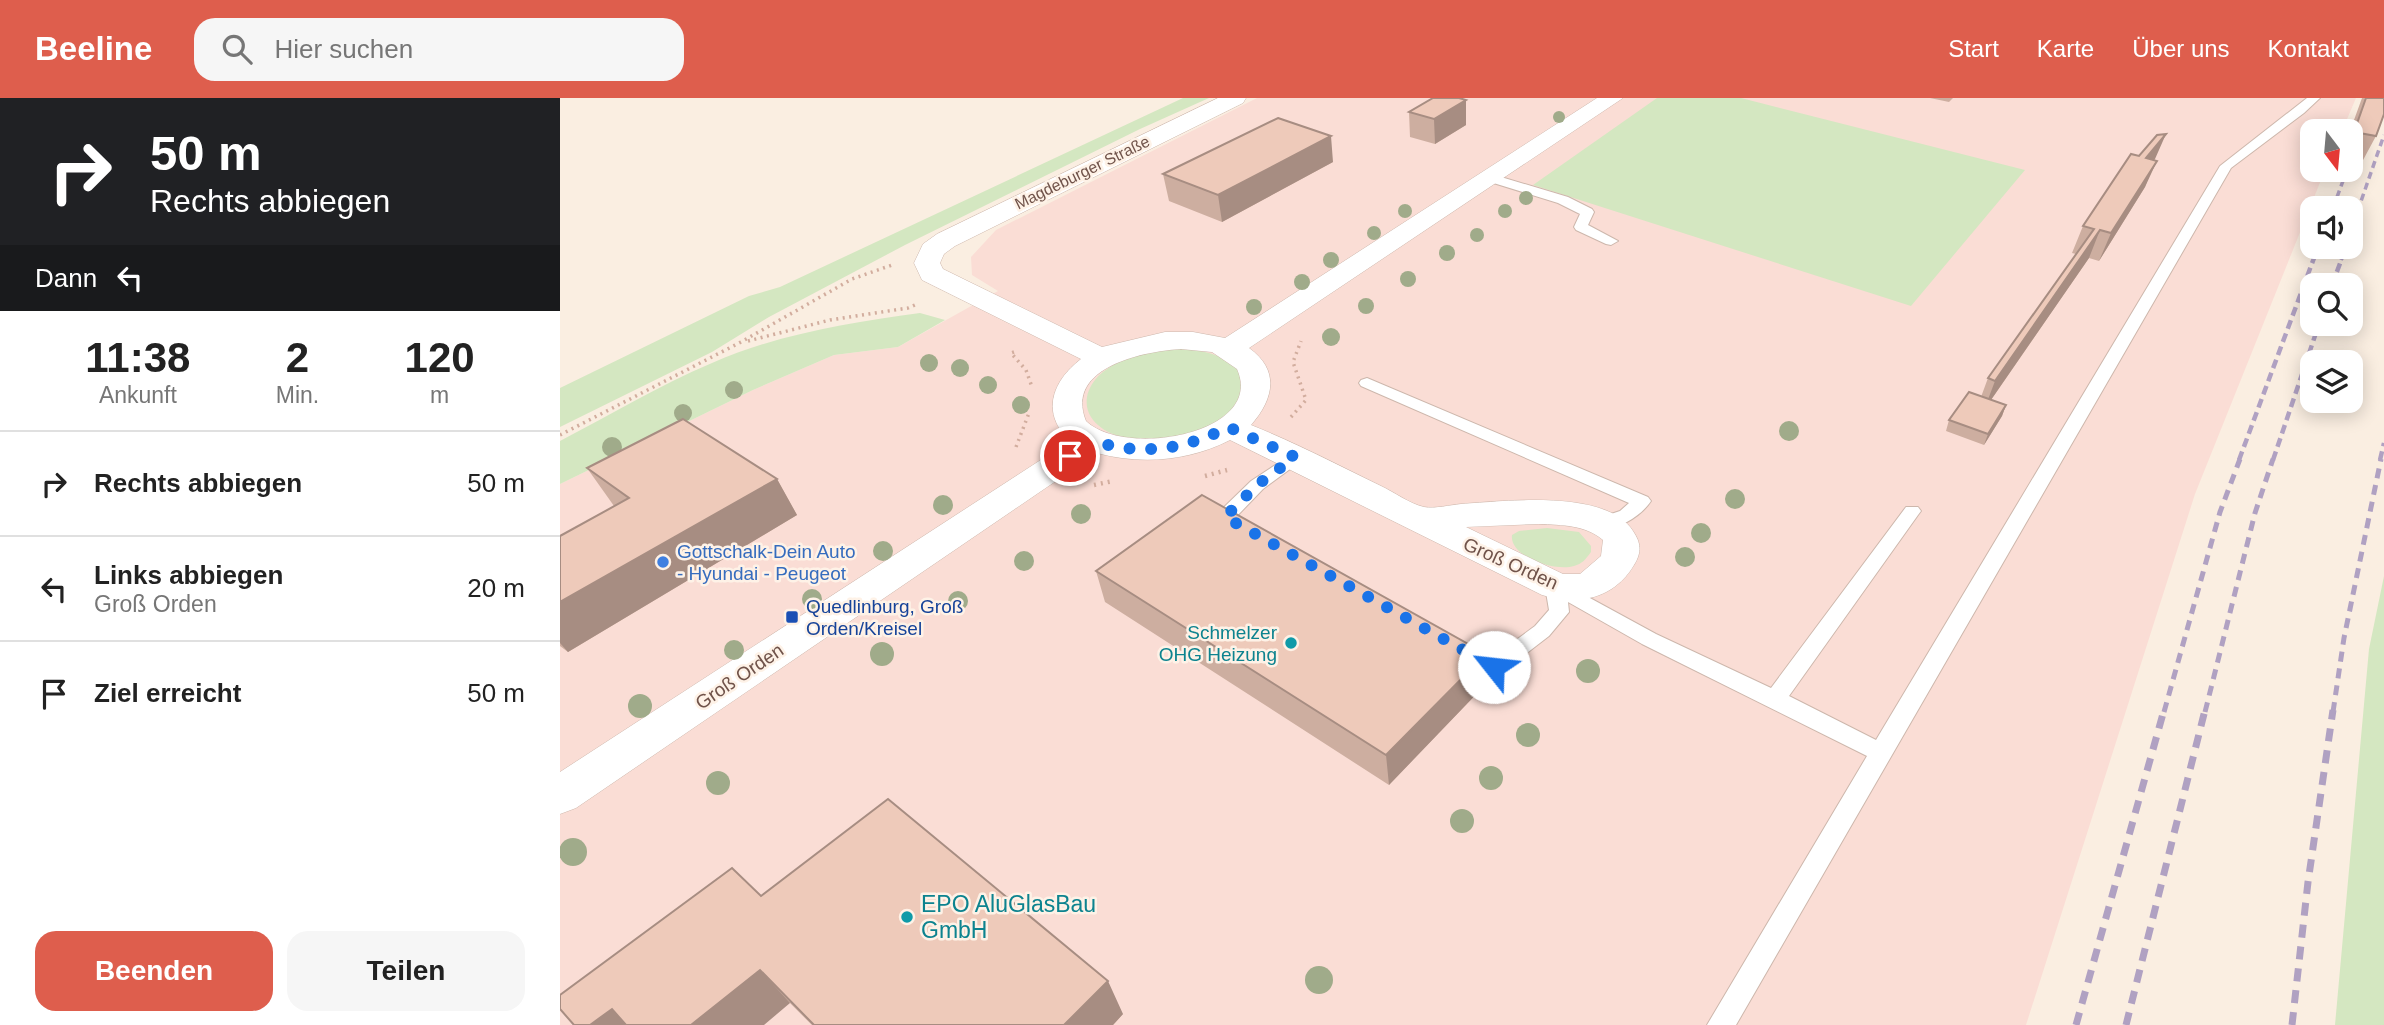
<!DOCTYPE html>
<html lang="de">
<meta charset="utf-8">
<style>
:root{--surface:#fff;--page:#f6f6f6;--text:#222;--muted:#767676;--line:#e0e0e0;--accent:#de5e4d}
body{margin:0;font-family:Arial,sans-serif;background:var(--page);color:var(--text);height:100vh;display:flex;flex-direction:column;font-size:26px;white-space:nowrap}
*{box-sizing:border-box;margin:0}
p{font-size:23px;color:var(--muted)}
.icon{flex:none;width:38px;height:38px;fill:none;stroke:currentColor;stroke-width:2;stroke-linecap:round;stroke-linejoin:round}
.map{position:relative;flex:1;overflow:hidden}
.side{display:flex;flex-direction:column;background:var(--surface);width:560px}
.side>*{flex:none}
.guide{background:#202124;color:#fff;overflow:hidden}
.needle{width:46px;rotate:164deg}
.buttons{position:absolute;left:1740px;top:21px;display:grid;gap:14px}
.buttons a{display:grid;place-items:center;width:63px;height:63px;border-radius:14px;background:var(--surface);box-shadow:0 4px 18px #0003;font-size:35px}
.pin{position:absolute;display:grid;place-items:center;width:60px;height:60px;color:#fff;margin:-30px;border:4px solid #fff;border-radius:50%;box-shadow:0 2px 7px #0007}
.me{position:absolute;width:77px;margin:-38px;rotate:299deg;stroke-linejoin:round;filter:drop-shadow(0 0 5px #0008)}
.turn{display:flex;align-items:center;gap:24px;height:147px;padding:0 35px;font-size:32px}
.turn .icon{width:91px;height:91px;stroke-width:2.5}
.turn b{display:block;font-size:49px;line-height:60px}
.then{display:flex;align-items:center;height:66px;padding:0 35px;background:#0003;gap:14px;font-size:26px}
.eta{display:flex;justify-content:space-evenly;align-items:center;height:119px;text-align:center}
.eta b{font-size:42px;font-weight:600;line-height:49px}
.cta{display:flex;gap:14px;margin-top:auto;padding:14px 35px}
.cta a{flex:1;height:80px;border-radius:21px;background:var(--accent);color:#fff;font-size:28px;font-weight:600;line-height:80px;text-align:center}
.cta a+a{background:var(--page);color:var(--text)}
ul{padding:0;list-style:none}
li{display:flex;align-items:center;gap:21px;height:105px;padding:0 35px;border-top:2px solid var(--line)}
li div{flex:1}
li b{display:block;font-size:26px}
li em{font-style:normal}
header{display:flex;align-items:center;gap:42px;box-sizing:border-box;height:98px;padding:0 35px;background:var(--accent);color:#fff}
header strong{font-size:33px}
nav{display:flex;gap:38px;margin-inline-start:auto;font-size:24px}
.search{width:490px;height:63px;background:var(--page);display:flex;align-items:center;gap:18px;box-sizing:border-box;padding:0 24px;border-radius:21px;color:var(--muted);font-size:26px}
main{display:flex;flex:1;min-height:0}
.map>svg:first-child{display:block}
</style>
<header>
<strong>Beeline</strong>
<div class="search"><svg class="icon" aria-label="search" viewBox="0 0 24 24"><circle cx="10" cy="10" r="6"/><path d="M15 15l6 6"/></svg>Hier suchen</div>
<nav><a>Start</a><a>Karte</a><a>Über uns</a><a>Kontakt</a></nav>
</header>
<main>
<section class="side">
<div class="guide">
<div class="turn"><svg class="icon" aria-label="right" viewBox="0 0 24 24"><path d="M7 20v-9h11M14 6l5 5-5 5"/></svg><div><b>50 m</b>Rechts abbiegen</div></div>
<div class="then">Dann<svg class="icon" aria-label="left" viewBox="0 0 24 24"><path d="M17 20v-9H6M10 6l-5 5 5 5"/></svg></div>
</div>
<div class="eta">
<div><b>11:38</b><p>Ankunft</p></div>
<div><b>2</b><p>Min.</p></div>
<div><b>120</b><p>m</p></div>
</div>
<ul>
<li><svg class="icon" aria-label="right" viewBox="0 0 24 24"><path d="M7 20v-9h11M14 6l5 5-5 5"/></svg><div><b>Rechts abbiegen</b></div><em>50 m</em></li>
<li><svg class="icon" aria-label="left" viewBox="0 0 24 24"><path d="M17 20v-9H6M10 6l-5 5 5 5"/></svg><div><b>Links abbiegen</b><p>Groß Orden</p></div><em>20 m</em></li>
<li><svg class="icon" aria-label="arrive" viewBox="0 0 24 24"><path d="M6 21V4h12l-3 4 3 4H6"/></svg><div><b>Ziel erreicht</b></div><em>50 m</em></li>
</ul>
<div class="cta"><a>Beenden</a><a>Teilen</a></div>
</section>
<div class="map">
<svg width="1824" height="927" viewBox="0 0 1824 927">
<rect width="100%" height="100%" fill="#faeee1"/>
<path fill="#faddd5" d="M697 0H1796L1782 33H1752V72H1765L1635 396 1466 927H0V386L193 292 274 257 338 249 438 193 412 177 411 159 436 132Z"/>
<path fill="#d4e7c1" d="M623 0H649L580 31 345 147 209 219 152 254 0 329V290L189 198 220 189Z
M1097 0H1181L1465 72 1351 208 973 87Z
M360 215 385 222 338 249 274 257 193 292 0 386V343C50 317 100 287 152 265 218 236 289 225 360 215Z
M621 250C645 253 690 260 681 293 678 305 674 312 664 319 634 341 555 356 531 319 527 313 526 306 527 299 536 261 590 253 621 250Z
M987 430 1019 434 1031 448V454C1026 461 1022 466 1014 468 996 474 949 459 952 437L959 433Z
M1824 478V927H1775L1809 551Z"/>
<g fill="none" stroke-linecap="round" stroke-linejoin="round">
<defs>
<path id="service" d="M1747 0H1760L1744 15 1671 70 1176 927H1147L1307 658 1082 546 1008 504 1009 514 989 538 941 575C928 579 900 565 894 553L897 547C910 543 921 553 933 559L975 528 989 512 985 488 988 483 995 481 1096 536 1211 590 1346 409H1358L1361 413 1358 417 1229 598 1316 642 1660 68Z
M931 76 1008 99 1032 111 1034 114 1028 127 1058 143 1051 147 1046 146 1016 132 1014 129 1020 116 998 105 927 83 925 80Z
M807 280 1088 399 1091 403C1081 418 1056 435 1036 429L1034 425 1036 421 1060 413 1069 405 801 288 799 285 801 282Z
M735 354 744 359 741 363 703 391 677 418 691 428 689 432C678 435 662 429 656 419L658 415 691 383Z"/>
<path id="minor" d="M658 0H686L683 5 395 148 384 156 380 165 383 171 542 249 605 234H633L665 240 1037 0H1063L689 250C720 272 714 301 691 327 736 345 778 367 821 388 834 394 850 406 864 409 875 411 890 407 901 406 944 403 1047 391 1073 433 1081 445 1082 454 1074 467 1054 501 1018 508 982 497L670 342C629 363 581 367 537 355L16 710 0 716V674L510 343C481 316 491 284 521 261L362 182 354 165 363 146 377 136ZM621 251 652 254 677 271C706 335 566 361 526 323 504 269 585 253 621 251ZM979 426C1003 427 1025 427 1043 442L1041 458 1020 476H1003L906 429Z"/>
</defs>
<use href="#service" stroke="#cdb7ac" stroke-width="2"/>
<use href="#minor" stroke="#cdb7ac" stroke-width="1"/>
<path stroke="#d2ad9e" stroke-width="3.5" stroke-dasharray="2 4.5" stroke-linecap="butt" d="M188 243 270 222 348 210 357 206
M454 254 451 255 466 272 472 289
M731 319 746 302 733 264 741 243
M0 337 181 244 292 181 335 166
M456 349 469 315"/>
<path stroke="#d2ad9e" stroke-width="4.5" stroke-dasharray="2 5" stroke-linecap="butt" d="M645 378 667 372
M534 387 553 383"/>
<use href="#service" fill="#fff" fill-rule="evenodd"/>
<use href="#minor" fill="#fff" fill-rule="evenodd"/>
<path stroke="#b0a1c2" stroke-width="3.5" stroke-dasharray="7 4.5" stroke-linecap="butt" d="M1773 110 1787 72
M1790 135 1824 37
M1753 162 1758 149
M1781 162 1786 149"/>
<path stroke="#b0a1c2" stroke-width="4.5" stroke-dasharray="9 5" stroke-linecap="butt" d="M1772 187 1782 160
M1679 362 1754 160
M1713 362 1759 226
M1820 362 1824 345"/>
<path stroke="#b0a1c2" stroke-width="5" stroke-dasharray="10 7" stroke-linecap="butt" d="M1604 614 1660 414 1680 361
M1645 614 1695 415 1713 361
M1773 614 1784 540 1821 361"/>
<path stroke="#b0a1c2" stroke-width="7" stroke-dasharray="13 9" stroke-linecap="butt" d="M1516 927 1604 612
M1566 927 1645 612
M1732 927 1748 784 1773 612"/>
</g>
<g fill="#a0ab8a">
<circle cx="999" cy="19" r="6"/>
<circle cx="966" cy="100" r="7"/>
<circle cx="845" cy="113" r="7"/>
<circle cx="945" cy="113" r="7"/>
<circle cx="814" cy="135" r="7"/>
<circle cx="917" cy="137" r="7"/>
<circle cx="887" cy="155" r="8"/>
<circle cx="771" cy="162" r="8"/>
<circle cx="848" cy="181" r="8"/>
<circle cx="742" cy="184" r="8"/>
<circle cx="806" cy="208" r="8"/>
<circle cx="694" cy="209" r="8"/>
<circle cx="771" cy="239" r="9"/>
<circle cx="369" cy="265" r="9"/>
<circle cx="400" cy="270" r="9"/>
<circle cx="428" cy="287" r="9"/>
<circle cx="174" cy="292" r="9"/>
<circle cx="461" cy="307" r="9"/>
<circle cx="123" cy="315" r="9"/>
<circle cx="1229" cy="333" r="10"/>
<circle cx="52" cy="349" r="10"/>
<circle cx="1175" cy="401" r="10"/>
<circle cx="383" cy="407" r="10"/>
<circle cx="521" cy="416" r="10"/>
<circle cx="1141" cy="435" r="10"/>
<circle cx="323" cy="453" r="10"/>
<circle cx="1125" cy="459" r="10"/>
<circle cx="464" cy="463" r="10"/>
<circle cx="252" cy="501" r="10"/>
<circle cx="398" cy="503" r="10"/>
<circle cx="174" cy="552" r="10"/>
<circle cx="322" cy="556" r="12"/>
<circle cx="1028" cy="573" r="12"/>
<circle cx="80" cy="608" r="12"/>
<circle cx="968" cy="637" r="12"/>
<circle cx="931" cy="680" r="12"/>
<circle cx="158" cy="685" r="12"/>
<circle cx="902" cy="723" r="12"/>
<circle cx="13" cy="754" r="14"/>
<circle cx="759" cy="882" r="14"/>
</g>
<path fill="#cdaea0" d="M1370 0H1393L1389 4Z
M1802 0H1824L1816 38 1802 64 1790 61V33Z
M906 2V27L875 46 850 39 849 14Z
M1595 62 1585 89 1539 163 1529 160 1431 302 1446 307 1442 318 1424 347 1386 333 1389 322 1421 299 1428 280 1516 156 1512 155 1523 128Z
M773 64 662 124 609 103 603 76Z
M27 370 217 381 237 417 8 554 0 548V438L54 408Z
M536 473 926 586 829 687 545 504Z
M201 798 563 916 553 927H252L230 905 0 911Z"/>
<path fill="#a78d82" d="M906 2V27L875 46 874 21Z
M1606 36 1595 61 1575 86 1586 60Z
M771 38 773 64 662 124 658 97Z
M1597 63 1585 89 1539 163 1551 135Z
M1540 132 1529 160 1424 312 1435 283Z
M1446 307 1442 318 1424 347 1428 336Z
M217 381 237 417 8 554 0 545V504Z
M926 556V586L829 687 826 657Z
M200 872 230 905 204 927H131Z
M548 883 563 916 553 927H504Z
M52 911 71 927H30Z"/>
<path fill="#eecaba" stroke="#a78d82" stroke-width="2" d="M873 0H899L906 2 874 21 849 14Z
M1806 0H1824V16L1816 38 1794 34Z
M718 20 771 38 658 97 603 76Z
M1606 36 1586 60 1597 63 1551 135 1540 132 1435 283 1428 280 1534 131 1523 128 1571 56 1579 58 1597 37Z
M1409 294 1446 307 1428 336 1389 322Z
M123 321 217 381 0 504V438L69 400 27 370Z
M642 397 926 556 826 657 536 473Z
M328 701 548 883 504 927H254L200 872 131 927H66L52 911 30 927H14L0 911V897L172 770 201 798Z"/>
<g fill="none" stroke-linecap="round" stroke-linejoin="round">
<path stroke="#1a73e8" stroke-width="12" stroke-dasharray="0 21.6" d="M510 358 533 343C581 358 624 352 668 329L735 359 697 387 665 419 934 569"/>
</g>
<circle fill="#3f7fe0" stroke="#fef2e7" stroke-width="2.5" cx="103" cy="464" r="7"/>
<rect fill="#1a4fb4" stroke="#fef2e7" stroke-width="2.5" x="225" y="512" width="14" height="14" rx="3.5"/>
<g fill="#0f9aa8" stroke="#fef2e7" stroke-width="2.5">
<circle cx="731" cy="545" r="7"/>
<circle cx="347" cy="819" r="7"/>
</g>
<g text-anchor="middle" stroke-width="5" stroke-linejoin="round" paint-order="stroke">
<g font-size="16" fill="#70534a" stroke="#fef2e7">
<text transform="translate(522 74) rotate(-26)" y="6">Magdeburger Straße</text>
</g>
<g font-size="19" fill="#366cbe" stroke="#fef2e7" text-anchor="start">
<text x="117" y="460">Gottschalk-Dein Auto<tspan x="117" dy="22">- Hyundai - Peugeot</tspan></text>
</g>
<g font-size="19" fill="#70534a" stroke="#fef2e7">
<text transform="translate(951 465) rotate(24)" y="7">Groß Orden</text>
<text transform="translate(179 578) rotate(-34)" y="7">Groß Orden</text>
</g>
<g font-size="19" fill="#164399" stroke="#fef2e7" text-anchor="start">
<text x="246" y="515">Quedlinburg, Groß<tspan x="246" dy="22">Orden/Kreisel</tspan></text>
</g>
<g font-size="19" fill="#0d838f" stroke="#fef2e7" text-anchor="end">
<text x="717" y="541">Schmelzer<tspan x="717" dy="22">OHG Heizung</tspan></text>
</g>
<g font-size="23" fill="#0d838f" stroke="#fef2e7" text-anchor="start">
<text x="361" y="814">EPO AluGlasBau<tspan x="361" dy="26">GmbH</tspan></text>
</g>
</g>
</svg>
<div class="buttons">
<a><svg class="needle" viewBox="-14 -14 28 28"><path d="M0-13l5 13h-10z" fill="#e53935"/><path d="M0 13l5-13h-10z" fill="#767676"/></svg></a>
<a><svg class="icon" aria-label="sound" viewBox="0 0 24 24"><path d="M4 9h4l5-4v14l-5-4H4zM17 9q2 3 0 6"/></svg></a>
<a><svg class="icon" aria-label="search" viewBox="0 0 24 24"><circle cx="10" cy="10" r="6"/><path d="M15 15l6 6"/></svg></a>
<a><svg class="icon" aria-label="layers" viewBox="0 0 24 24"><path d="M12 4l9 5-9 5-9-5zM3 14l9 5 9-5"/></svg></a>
</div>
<div class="pin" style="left:510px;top:358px;background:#d93025"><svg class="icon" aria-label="arrive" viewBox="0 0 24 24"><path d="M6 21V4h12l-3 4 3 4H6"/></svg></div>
<svg class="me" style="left:934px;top:569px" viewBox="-20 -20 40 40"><circle r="19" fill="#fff"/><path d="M0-13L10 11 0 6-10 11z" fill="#1a73e8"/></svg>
</div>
</main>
